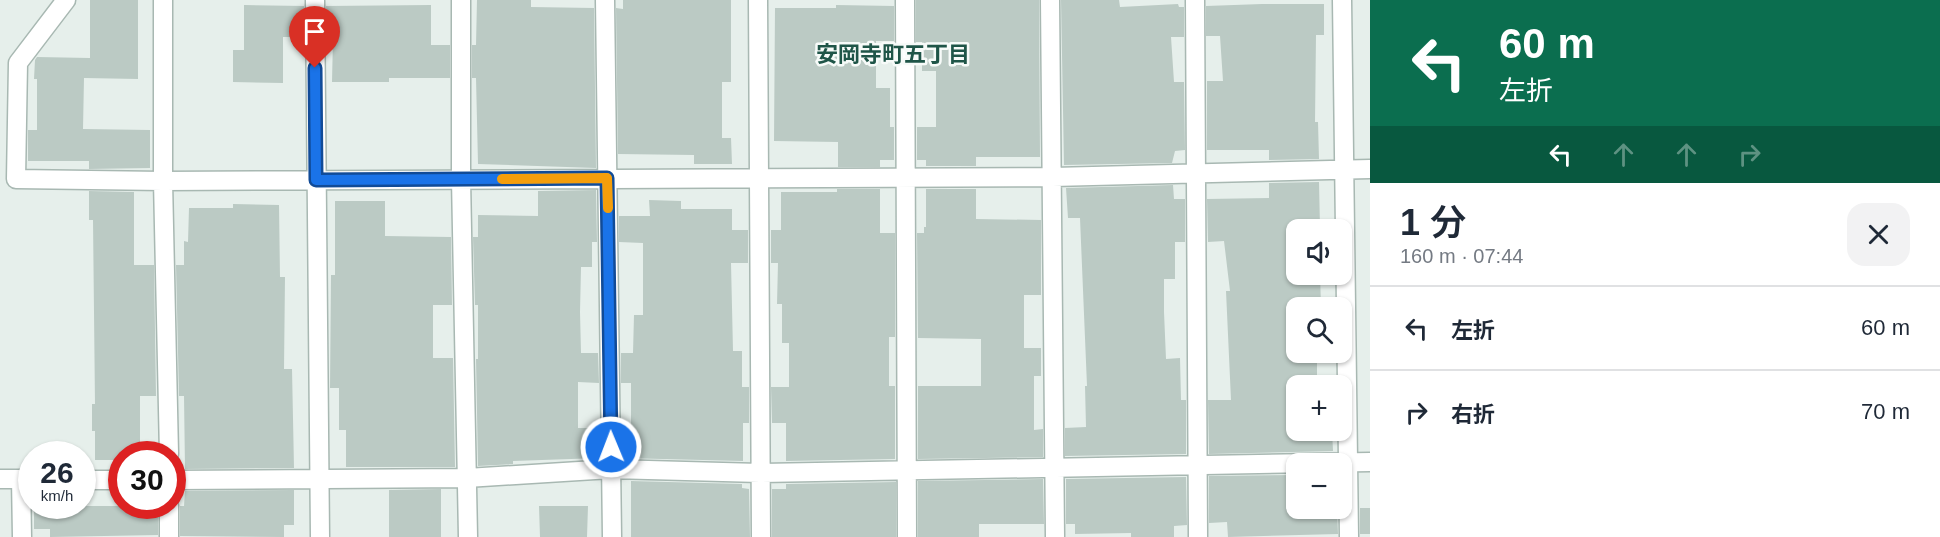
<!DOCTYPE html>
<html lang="ja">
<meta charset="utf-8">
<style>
:root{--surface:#fff;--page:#f2f2f3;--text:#1f2937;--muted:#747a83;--line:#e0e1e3}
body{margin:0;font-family:Arial,"Noto Sans JP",sans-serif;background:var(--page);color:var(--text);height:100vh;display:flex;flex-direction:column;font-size:22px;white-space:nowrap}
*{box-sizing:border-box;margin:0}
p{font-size:20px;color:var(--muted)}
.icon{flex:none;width:33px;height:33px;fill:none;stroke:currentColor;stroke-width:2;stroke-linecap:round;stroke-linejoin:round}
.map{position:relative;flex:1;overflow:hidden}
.details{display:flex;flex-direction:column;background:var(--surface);width:570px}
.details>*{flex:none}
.guide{background:#0b6e4f;color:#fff;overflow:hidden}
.buttons{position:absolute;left:1286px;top:219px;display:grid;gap:12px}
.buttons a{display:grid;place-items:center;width:66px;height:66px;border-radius:12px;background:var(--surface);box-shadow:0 2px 4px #0004;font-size:30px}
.speed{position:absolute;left:18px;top:441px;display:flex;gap:12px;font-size:30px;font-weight:700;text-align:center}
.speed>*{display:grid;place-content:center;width:78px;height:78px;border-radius:50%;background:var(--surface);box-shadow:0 2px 4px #0004;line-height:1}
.speed small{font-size:15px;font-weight:400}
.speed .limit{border:9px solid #d22;background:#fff;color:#111}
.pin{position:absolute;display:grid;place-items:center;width:51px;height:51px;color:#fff;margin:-62px -26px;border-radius:50% 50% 50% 0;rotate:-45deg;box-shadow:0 0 6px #0007}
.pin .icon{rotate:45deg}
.me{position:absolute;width:66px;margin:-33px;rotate:359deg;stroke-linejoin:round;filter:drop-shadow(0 0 4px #0008)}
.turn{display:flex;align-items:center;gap:21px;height:126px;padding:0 30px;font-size:27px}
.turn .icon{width:78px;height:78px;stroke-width:2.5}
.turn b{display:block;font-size:42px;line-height:51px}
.lanes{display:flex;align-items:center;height:57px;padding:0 30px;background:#0003;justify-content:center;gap:30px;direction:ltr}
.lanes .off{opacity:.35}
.round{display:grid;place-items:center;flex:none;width:63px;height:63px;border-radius:18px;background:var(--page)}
.headline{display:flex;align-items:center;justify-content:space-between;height:102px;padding:0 30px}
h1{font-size:36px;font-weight:600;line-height:45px}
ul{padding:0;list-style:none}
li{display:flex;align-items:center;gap:18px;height:84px;padding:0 30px;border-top:2px solid var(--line)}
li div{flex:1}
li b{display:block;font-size:22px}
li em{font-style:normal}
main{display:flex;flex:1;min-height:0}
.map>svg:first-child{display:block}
</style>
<main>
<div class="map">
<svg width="1370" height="537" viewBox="0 0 1370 537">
<rect width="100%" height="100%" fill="#e6efeb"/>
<path fill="#bbcac4" d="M90 0H138V79L84 78 83 129 150 130V168L89 169V161H28V130H37V79H34L35 60 37 57 90 58Z
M477 0H531V7L594 8 596 168 478 164 476 78H472V45H476Z
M623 0H731V82H722V138H731L732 164H694V155L618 154 616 8 623 9Z
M916 0H1039L1040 157H976V166H926V160H917V127H936V71H922V42H916Z
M1061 0H1119L1120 7 1178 4 1179 7H1184V37H1171L1174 82H1184L1185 150 1175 151 1172 163 1064 165Z
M1262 4H1324V35H1316L1315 122H1318L1319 159 1269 160V150H1207V81H1223L1220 36H1206V6Z
M244 5 304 6V37H283V83L233 82V50H244Z
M431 5V45H450V78H389V82H332L333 38 327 37 326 6Z
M836 5 894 6V41H876V88H890V127H894V160H880V167H838V142L774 141 775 8H836Z
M1319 182 1320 228H1296V274H1320L1321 307H1296V352H1317V377H1313V386H1296V430H1332L1333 451 1209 454 1208 400H1231L1226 291H1230L1224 241 1208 242 1207 199 1269 198V183Z
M1173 185 1174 199H1185V242H1175V279H1164V312L1166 359 1180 358 1181 400H1186V454L1065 456V428L1086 427 1085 386H1087L1080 218H1068L1066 188Z
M837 189H880V233H895V337H889V386H895V459L786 461V423H772L771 387H789V343H782V304H777L778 263H771V230H781V192H837Z
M926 189H976V219L1041 220V295H1024V348H1041V376H1034V430L1043 429V457L918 459V386H981V339L918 338 917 233H924V227H926Z
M596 190 597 242H592V267H581L580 312 581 353H598L599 383 578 382V428H599L600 458 513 461V464L478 466 476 359H478V305H475L473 237H478V215L538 216V191Z
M89 191 134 192V265H154L156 396H140V454H122V460H95V431H92V404H95L93 220H89Z
M649 200 681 201V209H732V230H748V263H731L733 351H742V387H749V423H743V461L622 458V428H631V383H621V353H633L634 315H643V243L619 242V216H650Z
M335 201H385V236L451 237 452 305H433V358H453L455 467H346V430H339V388H330L331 275H335Z
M233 204 279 205 280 277H285L284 369H292L294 468 185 469 184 396H179L176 265H184V241L188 242 189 208H233Z
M1296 475V508H1337L1338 534 1228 537 1227 522 1209 523V476Z
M1186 477 1187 525 1174 526V537H1131V533L1075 534V524H1066V479Z
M1043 479 1044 524H979V537H918V481Z
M631 481 742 484V488L749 489 750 537H631Z
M896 482V537H772V489H786V484Z
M441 489V537H389V490Z
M294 490V525H284V537L180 536V506H184L185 491Z
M34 506H158V535L50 537V529H34Z
M539 506H588L587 537H540Z
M1360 508H1370V534H1360Z"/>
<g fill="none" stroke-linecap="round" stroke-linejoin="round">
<defs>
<path id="street" d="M66 0 18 63 16 179 163 181 1053 177 1370 169
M163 0V181L169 454
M315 0 320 537
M461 0V179L468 537
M605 0 612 537
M758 0 761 537
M905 0 907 537
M1050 0 1055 537
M1195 0 1198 537
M1342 0 1349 537
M0 479H32
M21 479 22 537
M82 480H122
M172 480 467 478 611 469 760 473 1370 462
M169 537V506"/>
</defs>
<use href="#street" stroke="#a8b8b2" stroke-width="21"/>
<use href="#street" stroke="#fff" stroke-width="18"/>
</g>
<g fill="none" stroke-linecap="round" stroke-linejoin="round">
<defs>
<path id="route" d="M315 68 316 180 607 178 611 447"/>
</defs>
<use href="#route" stroke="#114b97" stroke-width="15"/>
<use href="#route" stroke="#1a73e8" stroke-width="10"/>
<path stroke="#f59e0b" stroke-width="10" d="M502 179 607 178 608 208"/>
</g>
<g text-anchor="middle" stroke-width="5" stroke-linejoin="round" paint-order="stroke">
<g font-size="22" font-weight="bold" fill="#1f5548" stroke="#f7fbf9">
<text x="893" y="62">安岡寺町五丁目</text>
</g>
</g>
</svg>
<div class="buttons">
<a><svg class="icon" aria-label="sound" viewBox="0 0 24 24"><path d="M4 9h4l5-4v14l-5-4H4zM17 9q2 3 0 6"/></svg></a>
<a><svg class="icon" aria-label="search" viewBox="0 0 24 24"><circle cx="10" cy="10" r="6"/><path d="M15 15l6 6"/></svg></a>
<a>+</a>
<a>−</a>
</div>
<div class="speed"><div>26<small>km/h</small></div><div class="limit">30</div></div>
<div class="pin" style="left:315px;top:68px;background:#d93025"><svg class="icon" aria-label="arrive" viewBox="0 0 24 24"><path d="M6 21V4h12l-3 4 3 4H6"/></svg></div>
<svg class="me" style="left:611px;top:447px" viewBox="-20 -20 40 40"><circle r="17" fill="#1a73e8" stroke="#fff" stroke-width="3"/><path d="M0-11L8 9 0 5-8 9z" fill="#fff"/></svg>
</div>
<section class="details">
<div class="guide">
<div class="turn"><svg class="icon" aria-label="left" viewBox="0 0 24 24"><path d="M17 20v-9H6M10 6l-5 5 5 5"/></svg><div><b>60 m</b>左折</div></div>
<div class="lanes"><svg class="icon" aria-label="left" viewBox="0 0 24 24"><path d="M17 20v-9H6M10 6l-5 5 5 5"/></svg><svg class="icon off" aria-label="ahead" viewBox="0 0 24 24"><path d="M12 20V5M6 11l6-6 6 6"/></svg><svg class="icon off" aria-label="ahead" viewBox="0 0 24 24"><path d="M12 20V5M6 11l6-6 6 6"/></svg><svg class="icon off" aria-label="right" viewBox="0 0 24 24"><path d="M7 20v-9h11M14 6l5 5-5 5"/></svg></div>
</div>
<div class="headline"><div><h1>1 分</h1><p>160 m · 07:44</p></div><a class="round"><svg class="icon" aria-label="close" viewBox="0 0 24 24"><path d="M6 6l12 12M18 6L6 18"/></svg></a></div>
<ul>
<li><svg class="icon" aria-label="left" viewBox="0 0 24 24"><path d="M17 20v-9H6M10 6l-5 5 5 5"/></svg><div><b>左折</b></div><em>60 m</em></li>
<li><svg class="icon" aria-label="right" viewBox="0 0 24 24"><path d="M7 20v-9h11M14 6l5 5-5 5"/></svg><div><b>右折</b></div><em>70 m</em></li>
</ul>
</section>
</main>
